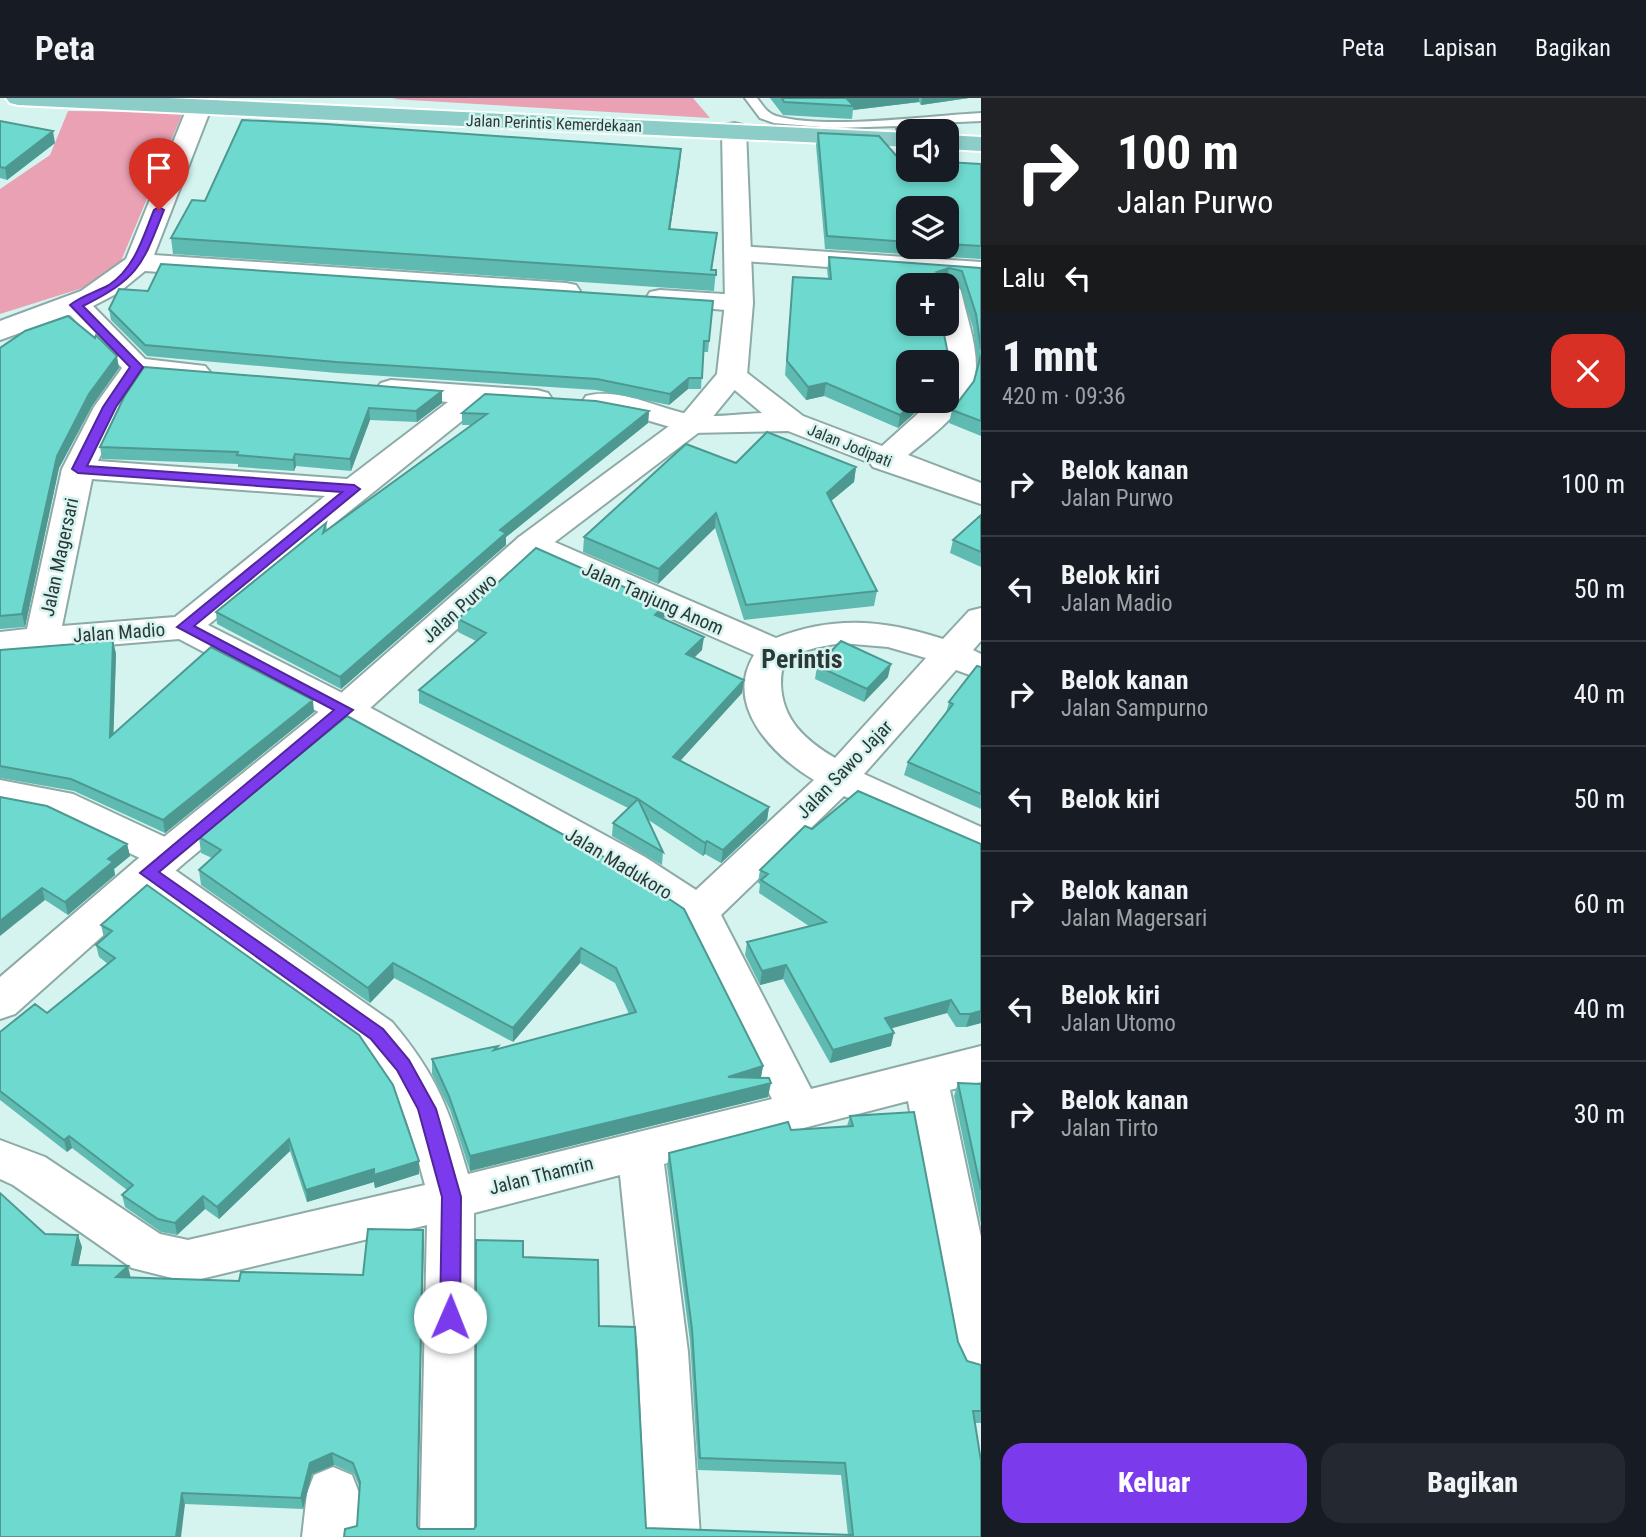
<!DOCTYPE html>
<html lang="id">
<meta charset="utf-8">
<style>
:root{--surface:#171b24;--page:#242831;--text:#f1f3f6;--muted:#9ea1a6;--line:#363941;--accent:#7c3aed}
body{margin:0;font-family:"Roboto Condensed",sans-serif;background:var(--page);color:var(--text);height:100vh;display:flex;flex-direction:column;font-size:26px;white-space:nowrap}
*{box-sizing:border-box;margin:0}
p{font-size:23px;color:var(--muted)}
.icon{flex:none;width:38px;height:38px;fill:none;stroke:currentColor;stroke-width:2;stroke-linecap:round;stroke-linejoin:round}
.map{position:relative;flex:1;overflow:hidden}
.panel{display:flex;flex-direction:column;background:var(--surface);width:665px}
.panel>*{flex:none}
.hud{background:#202124;color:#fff;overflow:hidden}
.tools{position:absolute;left:896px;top:21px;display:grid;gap:14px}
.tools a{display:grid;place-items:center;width:63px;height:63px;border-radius:14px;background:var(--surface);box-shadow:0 4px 10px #0003;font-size:35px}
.pin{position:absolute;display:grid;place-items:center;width:60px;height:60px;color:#fff;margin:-72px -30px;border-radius:50% 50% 50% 0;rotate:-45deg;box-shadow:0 0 7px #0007}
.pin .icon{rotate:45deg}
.me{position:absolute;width:77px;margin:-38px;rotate:1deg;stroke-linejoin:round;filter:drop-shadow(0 0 5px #0008)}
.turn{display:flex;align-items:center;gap:24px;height:147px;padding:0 21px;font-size:32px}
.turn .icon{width:91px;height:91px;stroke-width:2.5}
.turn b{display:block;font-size:49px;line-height:60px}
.then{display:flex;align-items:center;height:66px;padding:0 21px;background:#0003;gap:14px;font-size:26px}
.round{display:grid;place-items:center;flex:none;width:74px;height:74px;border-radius:21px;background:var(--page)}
.summary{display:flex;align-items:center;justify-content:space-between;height:119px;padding:0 21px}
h1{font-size:42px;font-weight:800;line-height:52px}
.cta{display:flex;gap:14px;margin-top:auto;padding:14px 21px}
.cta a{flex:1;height:80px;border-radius:21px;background:var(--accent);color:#fff;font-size:28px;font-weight:800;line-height:80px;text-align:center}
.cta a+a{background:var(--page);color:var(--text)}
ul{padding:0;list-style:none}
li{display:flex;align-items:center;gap:21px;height:105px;padding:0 21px;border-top:2px solid var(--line)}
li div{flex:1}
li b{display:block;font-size:26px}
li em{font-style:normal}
header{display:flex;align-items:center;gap:42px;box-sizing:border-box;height:98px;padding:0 35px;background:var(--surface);border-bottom:2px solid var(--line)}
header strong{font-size:33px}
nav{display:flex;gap:38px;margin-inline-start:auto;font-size:24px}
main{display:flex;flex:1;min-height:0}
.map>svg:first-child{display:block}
</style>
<header>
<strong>Peta</strong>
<nav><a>Peta</a><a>Lapisan</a><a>Bagikan</a></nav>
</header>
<main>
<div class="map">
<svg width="981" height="1439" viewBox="0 0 981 1439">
<rect width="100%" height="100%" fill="#d5f4f0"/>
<path fill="#eaa1b3" d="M693 0 710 20 392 1 398 0Z
M68 13 183 14 114 180 0 216V91L50 57Z"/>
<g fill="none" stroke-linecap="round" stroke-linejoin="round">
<defs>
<path id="service" d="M745 0H757C763 8 767 15 776 18 826 32 927 18 981 15V23L914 26 903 35 897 31 899 28 834 30 774 25 760 20Z"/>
<path id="minor" d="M191 0H215L154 157 566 185 576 187 580 193 576 199 566 201 145 173 118 195 93 208 145 261 205 268 210 274 205 280 195 283 145 278 124 309 98 363 347 381 448 304 381 297 376 291 381 285 391 282 537 292 548 295 552 301 548 307 537 310 483 306 208 527 358 603 645 759 696 792 814 682C774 658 723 608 754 557L519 453 515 446 519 439 531 436 543 439 776 540C834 517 885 522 943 541L969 513 981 510V543L973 552 981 556V581L956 572 864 676 981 729V759L844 698 721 817 811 991 981 948V984L950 992 981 1139V1279L963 1272 956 1256 908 1003 664 1066 688 1254 700 1439H646L638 1254 620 1077 474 1115V1439H420L427 1127 188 1184 132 1170 13 1087 0 1081V1042L45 1059 160 1136 188 1142 425 1087C408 1025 404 999 362 948L134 784 128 774 134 764 142 761 51 718 0 708V682L73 696 182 747 188 757 182 767 172 770 392 924C437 977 449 1011 468 1076L772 1001 684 824 617 779 332 621 179 541 0 556V534L27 531 62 371 94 309 122 270 70 217 0 242V223L81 193 126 161ZM92 381 325 398 175 519 62 528ZM841 545 888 549 926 560 835 660C806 643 782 622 781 586 781 579 781 570 786 565 797 551 825 548 841 545Z
M739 148 981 164V180L730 162 726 156 730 150Z
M947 185 957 187 961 193C966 217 976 243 976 268 975 307 935 335 908 357L981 385V406L873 369 870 365 788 333 691 335 643 321 586 310 582 304 586 298C621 289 658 311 692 317 714 320 740 316 762 315L717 277 722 271 732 268 742 271 803 318 882 348 932 303H947V264L940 226H947V187H937Z
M660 192 739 197 749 199 753 205 749 211 739 213 650 206 646 200 650 194Z
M333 1369 352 1377 359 1395 356 1439H302L307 1395 314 1377Z"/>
<path id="tertiary" d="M734 25 743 27 746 32 753 205 747 277 742 283 702 332 543 453 358 621 182 767 15 916 0 921V879L154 747 332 603 519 439 680 320 717 276 725 205 722 32 725 27Z"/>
<path id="primary" d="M6 0H169L908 35V49L18 7 10 5Z
M947 37 981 39V53L947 51Z"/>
</defs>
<use href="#service" stroke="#8daaa6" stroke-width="4"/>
<use href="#minor" stroke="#8daaa6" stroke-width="4"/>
<use href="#tertiary" stroke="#8daaa6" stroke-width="4"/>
<use href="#primary" stroke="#fff" stroke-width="4"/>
<use href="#service" fill="#fff" fill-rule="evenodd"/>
<use href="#minor" fill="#fff" fill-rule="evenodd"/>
<use href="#tertiary" fill="#fff" fill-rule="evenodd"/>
<use href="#primary" fill="#8ccdc7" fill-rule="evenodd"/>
</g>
<path fill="#5fbbb2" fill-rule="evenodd" d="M770 0H969L921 7 919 4 853 12 852 21 783 17Z
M0 23 55 45 7 82 0 80Z
M818 35 900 62 981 66V161L825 151 816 47ZM908 110H947V149H908Z
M680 66 670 131 717 135 712 172H716L714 193 173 156 171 140 205 103Z
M829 159 981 170V338L949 325 952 312 974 283 978 267 973 230 959 186 947 183V212V187H908V226H942L947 251V289V264H908V303H928L898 330 824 298 806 302 785 277 793 179 828 180 827 172Z
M713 203 708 254H703L701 291H688L669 307 596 292 337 275 147 258 111 222 109 211Z
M0 250 119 270 92 308 59 370 25 529 0 531Z
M442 293V305L417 324 370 322 351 373 296 368 294 373 238 369V366L102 361 100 349Z
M649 313 648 325 506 439V447L341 591 217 526 216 514 326 425 327 432 472 327H462V315Z
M736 365 856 369 854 384 831 403 877 493 874 508 744 522 715 430 658 486 583 454 584 439Z
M981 417V469L950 455 953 442Z
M664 520 702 552 694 559 744 582 742 595 680 662 769 709 767 722 721 765 705 756 703 758 647 721 663 754 662 767 612 738 613 725 628 710 419 605V592L476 543 458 534V521Z
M113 543 116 556 113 637 314 614 165 735 74 693 0 680V552Z
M817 568 888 579 864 604 815 581Z
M981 569V711L904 677 908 664 946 615 949 604Z
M347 618 763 968 761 980 768 999 470 1073 450 1012 432 976V961L498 951 629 916 615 885 580 865 513 944 394 880 370 905 201 787 199 772 212 760 201 755 199 739Z
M0 699 127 746 130 758 114 771 115 777 68 817 45 802Z
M805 728 981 925 966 929H956L947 915 891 930V948L830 965 783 881 760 887 745 857 747 844 809 828 759 795 760 786 758 785 760 772Z
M147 787 419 1063V1076L375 1090 374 1084 307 1104 290 1053 219 1121 205 1111 177 1137 161 1134 125 1109 122 1097 127 1092 72 1050 67 1054 0 1002V934L47 915 108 866 99 859 96 847 104 840 101 827Z
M958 985 981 986V1126L954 998Z
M850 1018 967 1263 981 1267V1325H975L981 1439H344L357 1428 360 1390 354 1376 334 1367 312 1376 303 1411 185 1406 45 1136 82 1149 78 1167 131 1179 239 1183 363 1177 423 1132 418 1429 419 1431H474L476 1428 523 1159 599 1228 646 1430 848 1437 841 1377 698 1372 690 1243 667 1068 669 1055 791 1032 847 1028Z"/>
<path fill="#4d9991" d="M846 0H919V4L853 12 854 8Z
M922 0H969L921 7Z
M53 33 55 45 7 82 5 70Z
M681 51 680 66 668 146 669 131Z
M949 170 946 182 937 174Z
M117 258 119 270 92 308 59 370 25 529 22 516 57 358 89 296Z
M689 280 688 291 669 307 670 296Z
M826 285 824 298 806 302 808 289Z
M442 293V305L417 324 416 313Z
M916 303H928L898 330 900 317Z
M369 310 370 322 351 373 350 361Z
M649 313 648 325 506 439V447L341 591 340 579 500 432Z
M295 356 296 368 294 373 293 362Z
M856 369 854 384 824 409 827 395Z
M716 415 715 430 658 486 659 471Z
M665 507 664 520 655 517Z
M704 539 702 552 685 569 686 556Z
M113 543 116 556 113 652 110 639Z
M891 566 888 579 864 604 867 591Z
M744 582 742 595 672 672 673 659Z
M313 602 314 614 165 735 163 722Z
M769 709 767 722 721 765 723 752Z
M707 743 705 756 703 758 705 745Z
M127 746 130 758 114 771 115 777 68 817 65 804 108 761Z
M42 790 45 802 0 838V823Z
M581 850 580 865 513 944V930Z
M393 865 394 880 370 905 368 890Z
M786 867 783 881 760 887 762 873Z
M951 902 947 915 882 933 885 920Z
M981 913V925L966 929 970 916Z
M894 935 891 948 830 965 833 952Z
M763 968 760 983 728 979Z
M771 985 768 999 470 1073V1058Z
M69 1038 72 1050 67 1054 64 1042Z
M289 1041 290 1053 219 1121 217 1109Z
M419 1063V1076L375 1090 374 1084 307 1104 306 1092 374 1071Z
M203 1098 205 1111 177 1137 175 1125Z
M423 1132 424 1145 417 1439V1428Z
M78 1137 82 1149 76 1179 72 1167Z
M128 1168 131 1181 116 1179Z
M332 1355 334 1367 312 1376 303 1411 301 1400 310 1365Z
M182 1395 185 1406 181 1439H176Z"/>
<path fill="#6edacf" stroke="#4d9991" stroke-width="2" d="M782 0H846L854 8 784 4Z
M242 22 326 26 681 51 669 131 717 135 711 172H716V177L171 140 192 102 205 103Z
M0 23 53 33 5 70 0 69Z
M818 35 879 38 900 62 908 63V72H947V64L981 66V148L947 146V110H908V144L827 138Z
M829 159 981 170V251L976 216 962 173 949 170 937 174 947 177V210V187H908V226H942L947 251V287V264H908V303H916L900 317 826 285 808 289 787 263 793 179 831 181Z
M161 166 713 203 709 243H704L702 280H689L670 296 597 281 336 264 145 247 109 211 119 191 148 193Z
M68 218 95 240 96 237 117 258 89 296 57 358 22 516 0 518V250L25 233Z
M981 257V323L952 312 974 283Z
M144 269 442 293 416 313 369 310 350 361 295 356 293 362 237 357 238 354 100 349 124 299Z
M485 296 596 303 649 313 500 432 506 435 340 579 216 514 326 425 323 435 487 316 462 315Z
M767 334 856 369 827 395 877 493 746 507 716 415 659 471 584 439 686 346 736 365Z
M981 417V454L953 442Z
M536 450 665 507 655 517 704 539 686 556 744 582 673 659 769 709 723 752 707 743 705 745 638 701 663 754 613 725 638 701 419 592 486 535 458 521Z
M113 543 110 639 211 549 313 602 163 722 71 681 0 668V552Z
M841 543 891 566 867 591 817 568Z
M977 568 981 569V696L908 664 953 606 949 604Z
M347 618 617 766 684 811 763 968 728 979 769 980 771 985 470 1058 449 998 432 961 498 948 494 952 636 914 616 870 581 850 513 930 393 865 368 890 199 772 221 752 199 739Z
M858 693 981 746V913L970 916H960L951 902 885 920 894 935 833 952 786 867 762 873 747 844 826 824 761 782 768 776 760 772 805 728 812 731Z
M0 699 47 708 127 746 108 761 113 764 65 804 42 790 0 823Z
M147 787 359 937 393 987 419 1063 374 1077V1071L306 1092 289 1041 217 1109 203 1098 175 1125 158 1121 122 1097 133 1087 69 1038 64 1042 0 993V934L35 906 47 915 115 860 96 847 112 833 101 827Z
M958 985 981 986V1092Z
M914 1014 958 1244 967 1263 981 1267V1313H973L981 1363V1439H344L345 1431 357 1428 360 1384 353 1365 332 1355 310 1365 301 1400 182 1395 176 1439H0V1095L45 1136 78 1137 72 1167 128 1168 116 1179 239 1183 241 1174 363 1177 368 1131 423 1132 417 1428 419 1431H474L476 1428V1142L523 1143V1159L598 1162 599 1228 635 1229 646 1430 853 1437 845 1365 700 1360 692 1231 669 1055 788 1024 791 1032 853 1028 850 1018Z"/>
<path fill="#7c3aed" stroke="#51269a" stroke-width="2" d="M159 109 164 112C142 168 139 180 83 208L143 269 116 309 87 368 354 387 360 391 194 528 353 612 159 774 383 931 409 962 436 1011 461 1099 460 1219 457 1226 450 1228 443 1226 440 1219 442 1099 418 1011 397 972 371 941 140 775 334 612 177 529 342 394 78 375 72 371 103 309 130 269 70 207C81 198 96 194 109 187 135 170 143 139 154 112Z"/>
<g text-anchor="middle" stroke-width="5" stroke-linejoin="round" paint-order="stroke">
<g font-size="16" fill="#2c3836" stroke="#d5f4f0">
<text transform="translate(554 25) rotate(2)" y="6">Jalan Perintis Kemerdekaan</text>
<text transform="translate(850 347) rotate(22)" y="6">Jalan Jodipati</text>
</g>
<g font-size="19" fill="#2c3836" stroke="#d5f4f0">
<text transform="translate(59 459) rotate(-78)" y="7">Jalan Magersari</text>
<text transform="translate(653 500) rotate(24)" y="7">Jalan Tanjung Anom</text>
<text transform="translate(459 510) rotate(-42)" y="7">Jalan Purwo</text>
<text transform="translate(119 534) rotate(-4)" y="7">Jalan Madio</text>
<text transform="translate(844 671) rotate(-46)" y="7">Jalan Sawo Jajar</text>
<text transform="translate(619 765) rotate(31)" y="7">Jalan Madukoro</text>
<text transform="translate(541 1077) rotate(-14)" y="7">Jalan Thamrin</text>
</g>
<g font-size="26" font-weight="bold" fill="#2c3836" stroke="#d5f4f0">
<text x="802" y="570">Perintis</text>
</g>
</g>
</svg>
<div class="tools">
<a><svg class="icon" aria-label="sound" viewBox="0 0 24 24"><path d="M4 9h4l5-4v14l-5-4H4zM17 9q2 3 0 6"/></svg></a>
<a><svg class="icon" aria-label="layers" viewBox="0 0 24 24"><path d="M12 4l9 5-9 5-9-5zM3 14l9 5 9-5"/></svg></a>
<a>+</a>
<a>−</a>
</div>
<div class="pin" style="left:159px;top:112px;background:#d93025"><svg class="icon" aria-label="arrive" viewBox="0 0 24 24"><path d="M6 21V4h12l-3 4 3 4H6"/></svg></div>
<svg class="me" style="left:450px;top:1219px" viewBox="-20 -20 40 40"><circle r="19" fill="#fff"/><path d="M0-13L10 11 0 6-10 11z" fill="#7c3aed"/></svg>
</div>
<section class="panel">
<div class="hud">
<div class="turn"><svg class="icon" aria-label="right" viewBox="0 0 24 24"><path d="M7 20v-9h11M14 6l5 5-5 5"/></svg><div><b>100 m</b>Jalan Purwo</div></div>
<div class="then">Lalu<svg class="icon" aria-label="left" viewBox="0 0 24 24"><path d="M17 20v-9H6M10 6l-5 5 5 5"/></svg></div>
</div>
<div class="summary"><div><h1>1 mnt</h1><p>420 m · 09:36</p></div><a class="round" style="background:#d93025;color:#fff"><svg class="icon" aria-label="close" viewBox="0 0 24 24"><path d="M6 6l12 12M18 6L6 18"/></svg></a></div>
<ul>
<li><svg class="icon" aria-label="right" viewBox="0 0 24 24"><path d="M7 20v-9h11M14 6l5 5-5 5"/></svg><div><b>Belok kanan</b><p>Jalan Purwo</p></div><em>100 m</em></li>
<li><svg class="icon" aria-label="left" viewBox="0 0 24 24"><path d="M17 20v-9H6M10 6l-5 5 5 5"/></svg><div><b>Belok kiri</b><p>Jalan Madio</p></div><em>50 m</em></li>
<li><svg class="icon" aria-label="right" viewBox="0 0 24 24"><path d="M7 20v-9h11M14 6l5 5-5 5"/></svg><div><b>Belok kanan</b><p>Jalan Sampurno</p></div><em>40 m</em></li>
<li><svg class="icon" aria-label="left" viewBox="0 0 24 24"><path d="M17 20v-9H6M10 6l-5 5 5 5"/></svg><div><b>Belok kiri</b></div><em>50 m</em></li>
<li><svg class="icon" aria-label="right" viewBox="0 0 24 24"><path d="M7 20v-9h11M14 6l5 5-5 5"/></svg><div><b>Belok kanan</b><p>Jalan Magersari</p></div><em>60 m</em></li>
<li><svg class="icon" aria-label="left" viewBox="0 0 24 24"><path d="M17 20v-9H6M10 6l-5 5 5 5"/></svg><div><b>Belok kiri</b><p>Jalan Utomo</p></div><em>40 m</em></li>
<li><svg class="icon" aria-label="right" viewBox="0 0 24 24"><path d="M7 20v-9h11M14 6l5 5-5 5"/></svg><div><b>Belok kanan</b><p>Jalan Tirto</p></div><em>30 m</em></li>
</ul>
<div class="cta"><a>Keluar</a><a>Bagikan</a></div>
</section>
</main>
